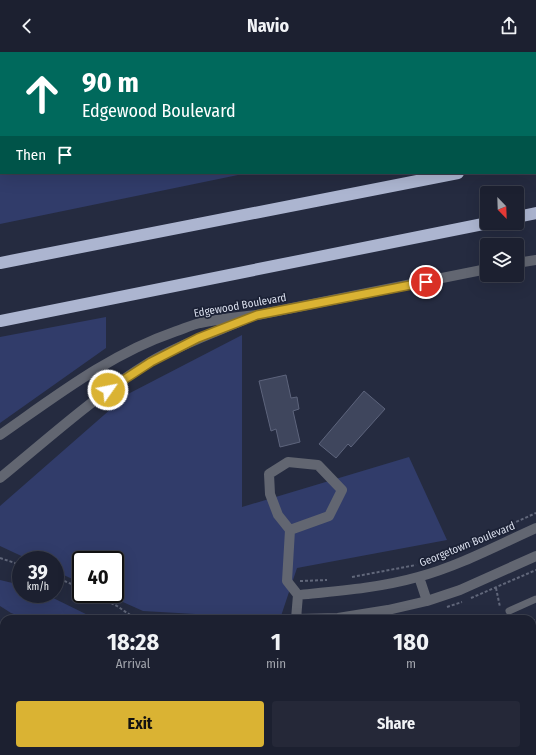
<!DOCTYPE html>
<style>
:root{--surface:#1c2030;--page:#252838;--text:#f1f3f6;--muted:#a0a3ab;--line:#3a3e4c;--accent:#dab333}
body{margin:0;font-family:"Fira Sans Condensed",sans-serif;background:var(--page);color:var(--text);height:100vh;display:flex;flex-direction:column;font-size:15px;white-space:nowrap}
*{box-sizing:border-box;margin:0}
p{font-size:13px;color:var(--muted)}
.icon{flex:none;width:22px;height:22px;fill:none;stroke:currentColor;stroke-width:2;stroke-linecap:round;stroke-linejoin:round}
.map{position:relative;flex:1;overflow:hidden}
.sheet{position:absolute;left:0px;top:563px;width:536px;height:140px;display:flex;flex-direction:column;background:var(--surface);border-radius:12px 12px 0 0;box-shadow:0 4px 16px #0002,0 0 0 1px var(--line)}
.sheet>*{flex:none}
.hud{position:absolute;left:0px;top:0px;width:536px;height:122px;box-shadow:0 4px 16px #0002,0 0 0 1px var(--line);background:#00695c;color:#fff;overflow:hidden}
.needle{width:26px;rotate:157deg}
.buttons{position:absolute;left:480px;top:134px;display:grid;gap:8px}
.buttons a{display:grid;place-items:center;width:44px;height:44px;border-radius:4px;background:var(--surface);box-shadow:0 4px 16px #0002,0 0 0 1px var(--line);font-size:20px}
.speed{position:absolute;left:12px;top:499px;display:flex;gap:8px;font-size:20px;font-weight:700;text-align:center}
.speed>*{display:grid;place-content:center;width:52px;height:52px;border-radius:50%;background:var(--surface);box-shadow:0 4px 16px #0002,0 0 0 1px var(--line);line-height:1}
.speed small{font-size:10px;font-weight:400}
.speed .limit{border:2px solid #111;border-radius:6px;background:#fff;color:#111}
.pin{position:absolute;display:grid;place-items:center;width:34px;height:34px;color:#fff;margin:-17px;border:2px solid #fff;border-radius:50%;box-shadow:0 1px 4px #0007}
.me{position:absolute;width:44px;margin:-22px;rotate:57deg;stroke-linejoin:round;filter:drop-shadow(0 0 3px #0008)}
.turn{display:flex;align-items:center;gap:14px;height:84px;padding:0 16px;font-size:18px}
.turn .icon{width:52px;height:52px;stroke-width:2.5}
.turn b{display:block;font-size:28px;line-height:34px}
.then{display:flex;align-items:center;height:38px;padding:0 16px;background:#0003;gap:8px;font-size:15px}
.eta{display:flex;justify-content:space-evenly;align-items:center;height:68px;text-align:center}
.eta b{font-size:24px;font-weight:700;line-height:28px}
.cta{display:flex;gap:8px;margin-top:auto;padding:8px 16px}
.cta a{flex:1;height:46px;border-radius:4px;background:var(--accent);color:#111;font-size:16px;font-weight:700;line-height:46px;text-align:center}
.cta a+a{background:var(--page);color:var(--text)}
header{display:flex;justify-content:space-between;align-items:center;height:52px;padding:0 16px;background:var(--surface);font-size:18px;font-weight:700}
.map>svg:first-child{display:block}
</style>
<header><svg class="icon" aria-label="back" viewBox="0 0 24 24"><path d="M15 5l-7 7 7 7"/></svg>Navio<svg class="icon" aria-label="share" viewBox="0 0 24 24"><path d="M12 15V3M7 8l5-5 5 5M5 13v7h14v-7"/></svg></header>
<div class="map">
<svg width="536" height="703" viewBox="0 0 536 703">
<rect width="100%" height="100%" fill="#252b40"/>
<path fill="#313c6a" d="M0 0 218 1H1V121H237L238 123 0 172Z
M224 0H448V1H224Z
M106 265V296L0 371V285Z
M242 283V455L409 405 447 488 297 516 280 567 143 559 105 542H115V508H81V531L55 519V508H30L0 494V454L128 342Z
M0 528 21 533V542H45L96 567H28L11 561 0 554Z"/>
<path fill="#3f465d" stroke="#5d647c" d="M286 323 291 346 297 345 299 357 293 359 300 390 280 395 276 377 271 379 259 329Z
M364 339 385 357 351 395 348 392 336 406 319 392Z
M4 576V604L0 609V581Z
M532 588 536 590V607L532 606Z
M532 694 536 703H512L510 699H532Z
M30 699H50L52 703H32Z
M215 699H232L233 701 234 700 236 703H217Z
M263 699H287L288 702 285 703H264Z
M418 699H422L424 703H408Z"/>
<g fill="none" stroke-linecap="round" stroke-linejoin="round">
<path stroke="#61677a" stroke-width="2" stroke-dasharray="3 2" stroke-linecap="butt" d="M0 506 21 513
M420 512 467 492 536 461
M55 525 81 536
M352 525 416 513
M300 529 327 528
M496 536 500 555
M93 542 117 554 136 567
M471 546 536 518
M447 555 462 550
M188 567 191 566 197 567
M532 569 536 568
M532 581 536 582
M0 620 4 615
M58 699 60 703
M99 699 101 703
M208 699 210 703
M295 699 297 703
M438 699 440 703
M500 699 501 703
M141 703 148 699
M315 703 324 699
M391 703 392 699"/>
<path stroke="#626671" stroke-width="7" d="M509 559 536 547"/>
<path stroke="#626671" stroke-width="10" d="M536 476C498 493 459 514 418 525 379 536 338 539 298 543L296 567 338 566 388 558 427 549 460 538 536 504
M290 478 278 463 270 442 269 422 288 410 318 413 342 438 329 464 290 478 287 529 298 543
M419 525 427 549
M0 652 4 646
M80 699 81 703
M185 699 187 703
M471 699 473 703
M0 702 1 703
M160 703 167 699"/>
<path stroke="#626671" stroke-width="10" d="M517 211 536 208
M0 383C56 344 110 302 174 280 183 277 192 273 200 271 219 267 238 265 257 263L487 217
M0 426C49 386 96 343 150 310 179 293 213 281 244 268"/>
<path stroke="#acb5d0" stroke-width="12" d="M535 106H536
M517 165 536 161
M0 211 458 121
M0 269 488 171"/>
</g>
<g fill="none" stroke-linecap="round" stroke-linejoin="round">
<defs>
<path id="route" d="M108 338 151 310 198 286 257 263 426 230"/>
</defs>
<use href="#route" stroke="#8e7421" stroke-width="10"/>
<use href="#route" stroke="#dab333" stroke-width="7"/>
</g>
<g text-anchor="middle" stroke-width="3.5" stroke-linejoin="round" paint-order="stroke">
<g font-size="11" fill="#d9deec" stroke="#1c2236">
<text transform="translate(240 253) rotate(-10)" y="4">Edgewood Boulevard</text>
<text transform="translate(467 492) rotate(-22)" y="4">Georgetown Boulevard</text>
</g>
</g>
</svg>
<div class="buttons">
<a><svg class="needle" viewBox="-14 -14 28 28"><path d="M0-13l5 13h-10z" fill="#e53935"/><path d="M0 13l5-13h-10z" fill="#a0a3ab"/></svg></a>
<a><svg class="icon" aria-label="layers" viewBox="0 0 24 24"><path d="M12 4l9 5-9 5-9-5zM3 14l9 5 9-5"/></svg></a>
</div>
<div class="speed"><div>39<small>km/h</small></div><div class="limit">40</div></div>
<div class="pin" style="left:426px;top:230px;background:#d93025"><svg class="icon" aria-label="arrive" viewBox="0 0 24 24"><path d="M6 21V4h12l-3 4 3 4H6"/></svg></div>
<svg class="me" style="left:108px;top:338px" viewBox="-20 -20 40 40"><circle r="17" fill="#dab333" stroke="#fff" stroke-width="3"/><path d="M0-11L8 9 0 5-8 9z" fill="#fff"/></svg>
<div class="hud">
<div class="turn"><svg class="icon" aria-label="ahead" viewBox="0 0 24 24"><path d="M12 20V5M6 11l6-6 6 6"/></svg><div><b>90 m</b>Edgewood Boulevard</div></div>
<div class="then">Then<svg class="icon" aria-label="arrive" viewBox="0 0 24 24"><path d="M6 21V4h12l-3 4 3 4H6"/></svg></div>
</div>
<section class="sheet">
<div class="eta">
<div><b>18:28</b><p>Arrival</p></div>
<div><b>1</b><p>min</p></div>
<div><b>180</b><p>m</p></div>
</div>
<div class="cta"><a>Exit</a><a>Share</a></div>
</section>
</div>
